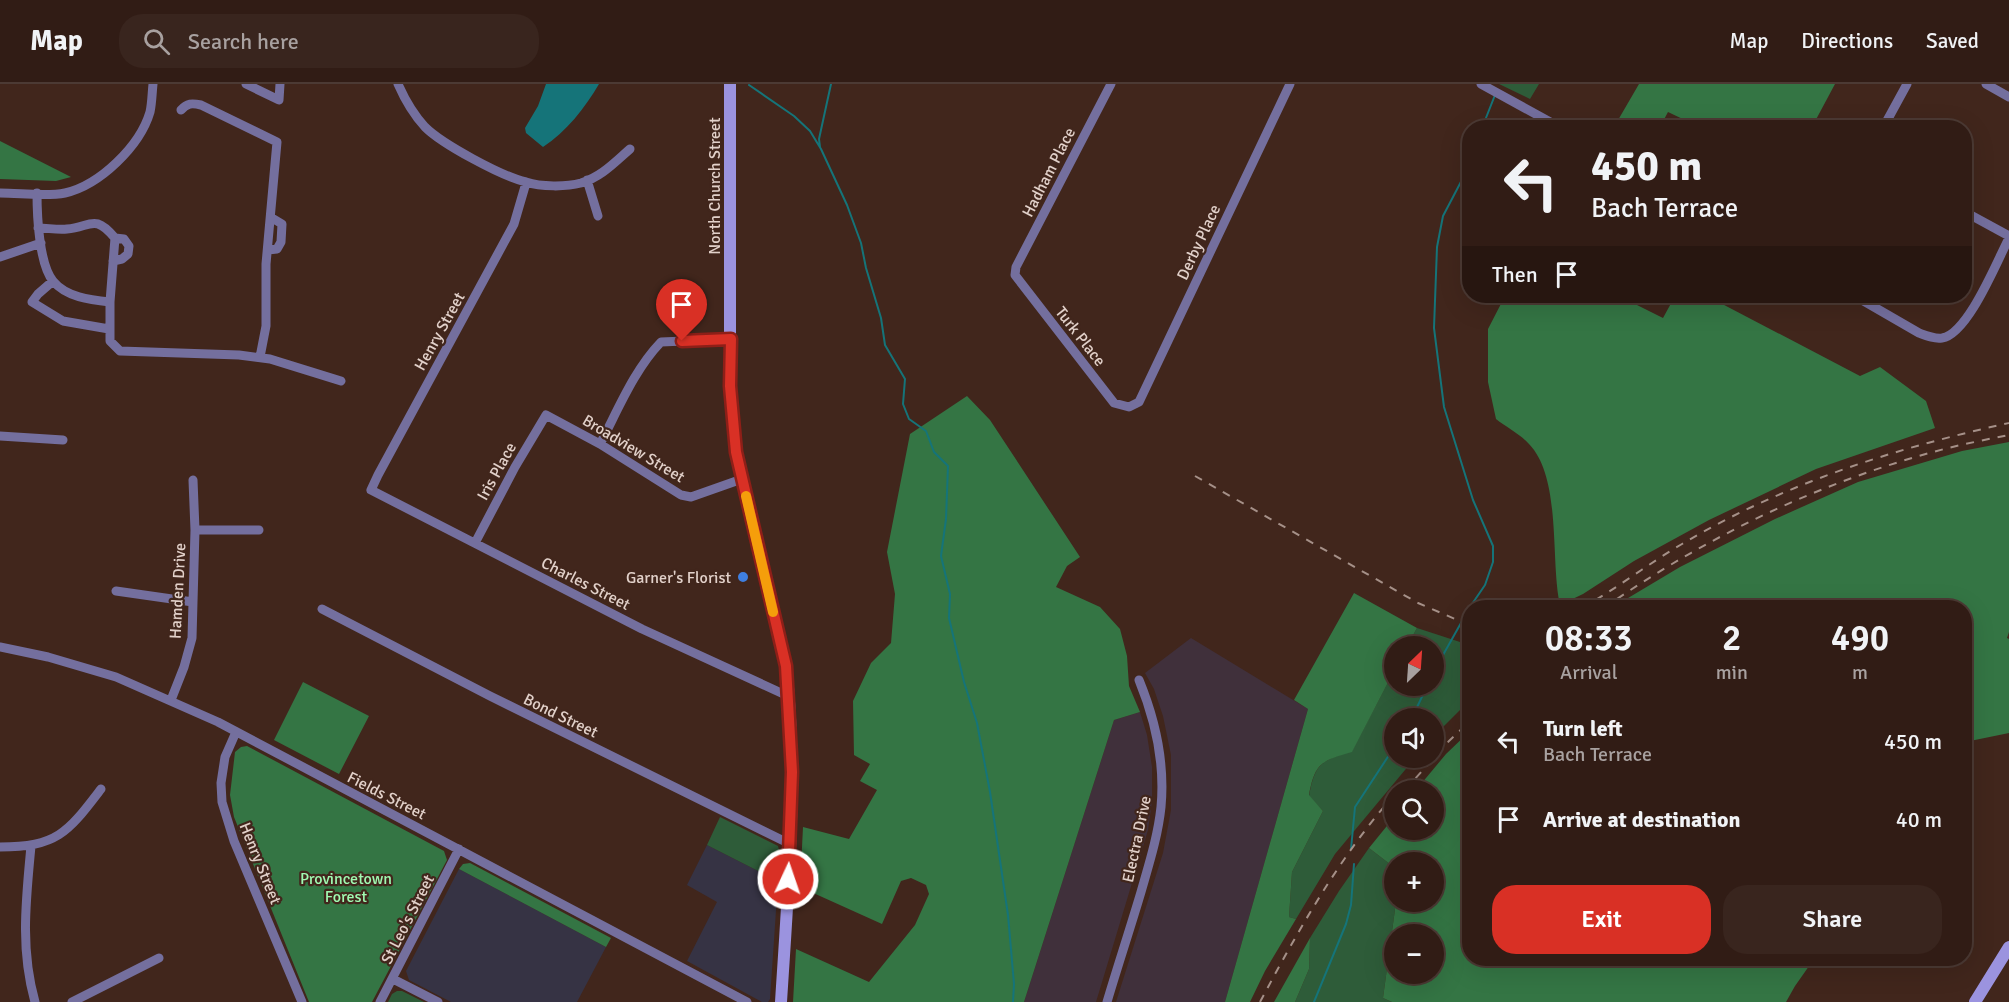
<!DOCTYPE html>
<meta charset="utf-8">
<style>
:root{--surface:#311c15;--page:#39251e;--text:#f1f3f6;--muted:#a8a1a0;--line:#4c3a34;--accent:#d93025}
body{margin:0;font-family:Signika,sans-serif;background:var(--page);color:var(--text);height:100vh;display:flex;flex-direction:column;font-size:22px;white-space:nowrap}
*{box-sizing:border-box;margin:0}
p{font-size:20px;color:var(--muted)}
.icon{flex:none;width:33px;height:33px;fill:none;stroke:currentColor;stroke-width:2;stroke-linecap:round;stroke-linejoin:round}
.map{position:relative;flex:1;overflow:hidden}
.panel{position:absolute;left:1462px;top:516px;width:510px;height:366px;display:flex;flex-direction:column;background:var(--surface);border-radius:24px;box-shadow:0 6px 24px #0002,0 0 0 2px var(--line)}
.panel>*{flex:none}
.guide{position:absolute;left:1462px;top:36px;width:510px;height:183px;border-radius:24px;box-shadow:0 6px 24px #0002,0 0 0 2px var(--line);background:#311c15;color:var(--text);overflow:hidden}
.needle{width:39px;rotate:25deg}
.fabs{position:absolute;left:1384px;top:552px;display:grid;gap:12px}
.fabs a{display:grid;place-items:center;width:60px;height:60px;border-radius:50%;background:var(--surface);box-shadow:0 6px 24px #0002,0 0 0 2px var(--line);font-size:30px}
.pin{position:absolute;display:grid;place-items:center;width:51px;height:51px;color:#fff;margin:-62px -26px;border-radius:50% 50% 50% 0;rotate:-45deg;box-shadow:0 0 6px #0007}
.pin .icon{rotate:45deg}
.me{position:absolute;width:66px;margin:-33px;rotate:3deg;stroke-linejoin:round;filter:drop-shadow(0 0 4px #0008)}
.turn{display:flex;align-items:center;gap:21px;height:126px;padding:0 30px;font-size:27px}
.turn .icon{width:78px;height:78px;stroke-width:2.5}
.turn b{display:block;font-size:42px;line-height:51px}
.then{display:flex;align-items:center;height:57px;padding:0 30px;background:#0003;gap:12px;font-size:22px}
.eta{display:flex;justify-content:space-evenly;align-items:center;height:102px;text-align:center}
.eta b{font-size:36px;font-weight:600;line-height:42px}
.primary-button{display:flex;gap:12px;margin-top:auto;padding:12px 30px}
.primary-button a{flex:1;height:69px;border-radius:24px;background:var(--accent);color:#fff;font-size:24px;font-weight:600;line-height:69px;text-align:center}
.primary-button a+a{background:var(--page);color:var(--text)}
ul{padding:0;list-style:none}
li{display:flex;align-items:center;gap:18px;height:78px;padding:0 30px}
li div{flex:1}
li b{display:block;font-size:22px}
li em{font-style:normal}
header{display:flex;align-items:center;gap:36px;box-sizing:border-box;height:84px;padding:0 30px;background:var(--surface);border-bottom:2px solid var(--line)}
header strong{font-size:28px}
nav{display:flex;gap:33px;margin-inline-start:auto;font-size:21px}
.search{width:420px;height:54px;background:var(--page);display:flex;align-items:center;gap:15px;box-sizing:border-box;padding:0 21px;border-radius:24px;color:var(--muted);font-size:22px}
.map>svg:first-child{display:block}
</style>
<header>
<strong>Map</strong>
<div class="search"><svg class="icon" aria-label="search" viewBox="0 0 24 24"><circle cx="10" cy="10" r="6"/><path d="M15 15l6 6"/></svg>Search here</div>
<nav><a>Map</a><a>Directions</a><a>Saved</a></nav>
</header>
<div class="map">
<svg width="2009" height="918" viewBox="0 0 2009 918">
<rect width="100%" height="100%" fill="#41261c"/>
<path fill="#363344" d="M707 761 778 797 770 915 768 918H762L687 877 717 818 687 801Z
M459 785 606 863 577 918H451L409 896 406 887Z"/>
<path fill="#40303b" d="M1191 554 1308 625 1225 918H1116L1163 769 1171 726V671L1163 632 1154 605 1145 589Z
M1140 628 1147 651 1152 683V717L1148 746 1096 918H1024L1114 636Z"/>
<path fill="#2e5c39" d="M1499 0H1539L1530 15Z
M1417 544 1460 558 1470 559V616L1434 652V634H1395V674H1415L1335 770 1296 835 1289 833 1292 788 1323 727 1309 712C1315 679 1321 677 1352 667L1395 585V602H1434V562H1407Z
M720 733 778 762 779 766 778 797 707 761Z
M1369 764 1395 784 1396 818 1383 914 1392 918H1295L1309 885 1310 854 1339 807Z
M397 907H402L424 918H388L392 910Z"/>
<path fill="#347544" fill-rule="evenodd" d="M1639 0H1835L1812 43H1691V39L1668 28 1660 43H1614Z
M0 57 71 93 56 97 0 95Z
M1505 212H1584L1594 216 1596 212H1637L1633 219 1663 234 1675 212H1707L1860 292 1880 283 1926 317 1935 344 1816 385 1709 436 1634 477 1583 510 1560 521C1550 477 1562 394 1529 360 1520 350 1506 343 1496 335L1488 298V245Z
M967 312 990 336 1080 473 1067 482 1056 503 1100 523 1120 545 1127 572 1129 602 1140 628 1114 636 1024 918H793L796 865 869 898 915 841 929 810 926 801 911 794 901 797 882 840 800 803 803 743 849 755 877 706 860 697 870 680 854 671 853 617 871 579 891 559 895 510 887 468 910 350Z
M2009 358V548L2007 554 2009 555V649L1970 657 1965 668V524L1613 523 1680 483 1775 435 1858 398 1962 367Z
M1354 509 1417 544 1407 562H1395V585L1352 668C1321 677 1315 679 1309 711L1323 727 1292 788 1289 833 1296 835 1265 887 1250 918H1225L1308 625 1294 616Z
M303 598 369 632 339 690 274 656Z
M1470 647V874L1814 875 1795 902 1786 918H1392L1383 914 1396 818H1434V778H1395V784L1369 764 1395 732V746H1434V706H1416L1446 670ZM1395 850H1434V890H1395Z
M247 662 444 767 447 776 372 918H309L234 733 230 711 235 668 241 663Z
M470 779 611 854 606 863 459 785 463 780Z
M1310 854 1309 885 1295 918H1274Z"/>
<path fill="#157479" d="M546 0H599C585 24 566 48 543 63L526 49 525 44 538 22Z"/>
<g fill="none" stroke-linecap="round" stroke-linejoin="round">
<path stroke="#157479" stroke-width="2" d="M749 1 794 32 810 47 821 65 847 121 861 159 866 184 881 234 885 261 905 295 903 320 909 335 926 347 934 368 948 382 946 435 941 472 950 510 949 534 964 598 977 639 990 708 1008 831 1014 900 1013 918
M1482 44 1495 11
M820 63 819 55 831 0
M1434 587 1470 523 1485 501 1493 478V462L1473 416 1444 323 1434 244 1437 163 1443 132 1464 92 1470 76
M1412 634 1427 602
M1351 765 1355 723 1395 662
M1314 918 1346 840 1351 821 1354 780"/>
<path stroke="#746f9e" stroke-width="9" d="M246 0 279 16 280 0
M398 0C405 16 413 30 425 43 442 60 501 92 526 98 541 103 566 103 581 99 601 93 614 79 630 65
M1111 0 1016 183 1015 191 1114 319 1129 323 1139 318 1290 0
M1481 0 1561 44
M1986 0 2009 13
M181 26C187 19 192 19 201 21L277 58 266 180V242L260 273
M1883 44 1907 0
M587 96 598 132
M526 99 514 140 378 391 371 406 642 545 790 613
M0 109C20 109 46 113 65 109 100 101 140 62 150 28 152 19 152 9 153 0
M37 109C37 131 39 180 53 197 66 213 90 216 110 218
M1965 128 2009 152
M38 144C47 144 58 146 67 145 91 143 94 129 115 154L110 218V257L120 267 239 271 270 275 341 297
M268 166 277 165 281 158 282 140 272 134
M0 173 41 159
M113 177 122 175 128 170 129 162 124 155 115 154
M53 197 38 210 32 218 63 237 109 245
M1855 212 1919 249C1927 252 1934 255 1942 254 1968 250 1997 177 2009 154
M0 352 63 356
M600 360C618 326 634 286 661 258L731 255
M195 446H259
M475 459 515 383 546 331 600 360 681 411 691 413 742 395
M116 507 193 518
M322 525 490 612 790 760
M0 563 48 573 116 593 218 638 747 918
M171 616 184 583 192 554 195 446 193 396
M236 648 225 673 221 699 222 718 234 757 302 918
M31 762C26 816 20 865 35 918
M0 763C58 763 68 748 101 705
M393 895 438 918
M72 918 159 874
M380 918 459 765
M1107 918C1118 881 1130 845 1141 808 1149 780 1158 752 1161 723 1165 680 1155 635 1139 596"/>
<path stroke="#9b93df" stroke-width="12" d="M730 0V302L736 368 786 582C798 694 788 806 781 918
M1975 918 2009 863"/>
<path stroke="#a59088" stroke-width="2" stroke-dasharray="8 8" stroke-linecap="butt" d="M1195 392 1418 519 1455 535 1470 537
M1582 524C1616 505 1648 480 1682 460 1783 400 1895 364 2009 339
M1604 524C1704 454 1816 400 1933 368 1958 361 1984 356 2009 351
M1405 706 1449 657 1470 637
M1260 918C1299 845 1340 772 1395 710"/>
</g>
<g fill="none" stroke-linecap="round" stroke-linejoin="round">
<defs>
<path id="route" d="M682 257 731 255 730 302 736 368 786 582 792 688 788 795"/>
</defs>
<use href="#route" stroke="#8d1f18" stroke-width="15"/>
<use href="#route" stroke="#d93025" stroke-width="10"/>
<path stroke="#f59e0b" stroke-width="10" d="M746 412 773 528"/>
</g>
<circle fill="#3f7fe0" stroke="#41261c" stroke-width="2" cx="743" cy="493" r="6"/>
<g text-anchor="middle" stroke-width="4.5" stroke-linejoin="round" paint-order="stroke">
<g font-size="16" fill="#e2d1ca" stroke="#41261c">
<text transform="translate(1048 88) rotate(-63)" y="6">Hadham Place</text>
<text transform="translate(714 102) rotate(-90)" y="6">North Church Street</text>
<text transform="translate(1198 158) rotate(-65)" y="6">Derby Place</text>
<text transform="translate(439 247) rotate(-61)" y="6">Henry Street</text>
<text transform="translate(1081 252) rotate(52)" y="6">Turk Place</text>
<text transform="translate(634 364) rotate(31)" y="6">Broadview Street</text>
<text transform="translate(496 387) rotate(-61)" y="6">Iris Place</text>
<text transform="translate(586 499) rotate(27)" y="6">Charles Street</text>
<text transform="translate(177 507) rotate(-87)" y="6">Hamden Drive</text>
<text transform="translate(561 631) rotate(26)" y="6">Bond Street</text>
<text transform="translate(387 711) rotate(27)" y="6">Fields Street</text>
<text transform="translate(1136 755) rotate(-78)" y="6">Electra Drive</text>
<text transform="translate(261 779) rotate(68)" y="6">Henry Street</text>
<text transform="translate(407 835) rotate(-63)" y="6">St Leo's Street</text>
</g>
<g font-size="16" fill="#e2d1ca" stroke="#41261c" text-anchor="end">
<text x="731" y="499">Garner's Florist</text>
</g>
<g font-size="16" fill="#a0fab2" stroke="#41261c">
<text x="346" y="800">Provincetown<tspan x="346" dy="18">Forest</tspan></text>
</g>
</g>
</svg>
<div class="fabs">
<a><svg class="needle" viewBox="-14 -14 28 28"><path d="M0-13l5 13h-10z" fill="#e53935"/><path d="M0 13l5-13h-10z" fill="#a8a1a0"/></svg></a>
<a><svg class="icon" aria-label="sound" viewBox="0 0 24 24"><path d="M4 9h4l5-4v14l-5-4H4zM17 9q2 3 0 6"/></svg></a>
<a><svg class="icon" aria-label="search" viewBox="0 0 24 24"><circle cx="10" cy="10" r="6"/><path d="M15 15l6 6"/></svg></a>
<a>+</a>
<a>−</a>
</div>
<div class="pin" style="left:682px;top:257px;background:#d93025"><svg class="icon" aria-label="arrive" viewBox="0 0 24 24"><path d="M6 21V4h12l-3 4 3 4H6"/></svg></div>
<svg class="me" style="left:788px;top:795px" viewBox="-20 -20 40 40"><circle r="17" fill="#d93025" stroke="#fff" stroke-width="3"/><path d="M0-11L8 9 0 5-8 9z" fill="#fff"/></svg>
<div class="guide">
<div class="turn"><svg class="icon" aria-label="left" viewBox="0 0 24 24"><path d="M17 20v-9H6M10 6l-5 5 5 5"/></svg><div><b>450 m</b>Bach Terrace</div></div>
<div class="then">Then<svg class="icon" aria-label="arrive" viewBox="0 0 24 24"><path d="M6 21V4h12l-3 4 3 4H6"/></svg></div>
</div>
<section class="panel">
<div class="eta">
<div><b>08:33</b><p>Arrival</p></div>
<div><b>2</b><p>min</p></div>
<div><b>490</b><p>m</p></div>
</div>
<ul>
<li><svg class="icon" aria-label="left" viewBox="0 0 24 24"><path d="M17 20v-9H6M10 6l-5 5 5 5"/></svg><div><b>Turn left</b><p>Bach Terrace</p></div><em>450 m</em></li>
<li><svg class="icon" aria-label="arrive" viewBox="0 0 24 24"><path d="M6 21V4h12l-3 4 3 4H6"/></svg><div><b>Arrive at destination</b></div><em>40 m</em></li>
</ul>
<div class="primary-button"><a>Exit</a><a>Share</a></div>
</section>
</div>
